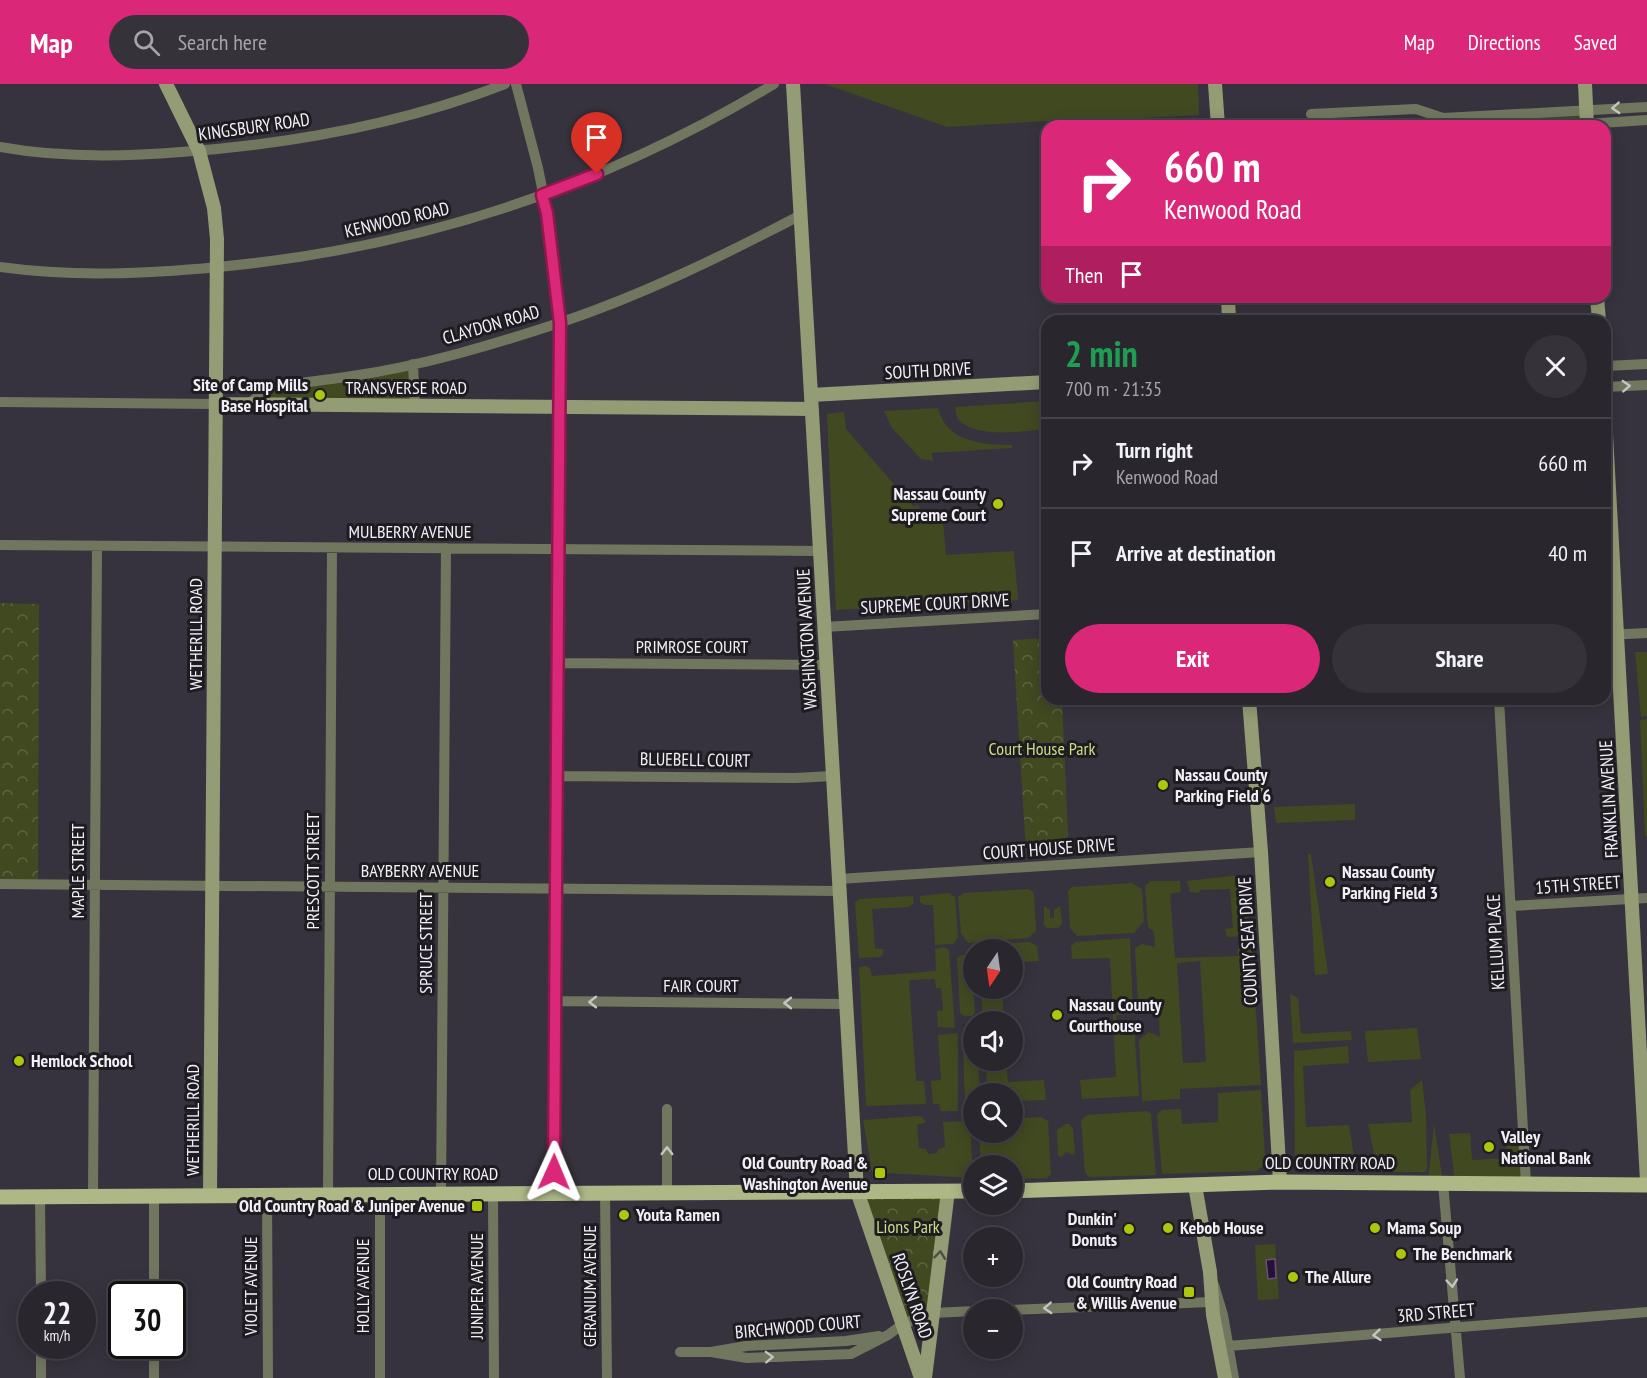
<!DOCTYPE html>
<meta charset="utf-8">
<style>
:root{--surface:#29262e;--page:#35323a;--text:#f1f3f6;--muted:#a5a5aa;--line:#45434a;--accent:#db2777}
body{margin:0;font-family:"PT Sans Narrow",sans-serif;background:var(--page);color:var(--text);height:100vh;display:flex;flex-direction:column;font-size:22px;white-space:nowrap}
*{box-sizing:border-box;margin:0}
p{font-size:20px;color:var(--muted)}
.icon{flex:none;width:33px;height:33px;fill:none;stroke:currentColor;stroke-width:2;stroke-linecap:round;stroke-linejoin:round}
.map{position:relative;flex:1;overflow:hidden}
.drawer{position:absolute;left:1041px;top:231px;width:570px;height:390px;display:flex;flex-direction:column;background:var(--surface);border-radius:18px;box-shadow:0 3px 15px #0003,0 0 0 2px var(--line)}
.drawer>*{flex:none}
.hud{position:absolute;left:1041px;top:36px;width:570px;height:183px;border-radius:18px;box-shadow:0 3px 15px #0003,0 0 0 2px var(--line);background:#db2777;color:#fff;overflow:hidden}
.needle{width:39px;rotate:193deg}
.fabs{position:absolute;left:963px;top:855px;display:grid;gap:12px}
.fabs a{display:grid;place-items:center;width:60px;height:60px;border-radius:50%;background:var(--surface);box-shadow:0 3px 15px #0003,0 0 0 2px var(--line);font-size:30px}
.speed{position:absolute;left:18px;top:1197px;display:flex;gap:12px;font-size:30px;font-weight:700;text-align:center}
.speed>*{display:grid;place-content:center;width:78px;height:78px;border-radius:50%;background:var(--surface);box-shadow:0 3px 15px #0003,0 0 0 2px var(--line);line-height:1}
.speed small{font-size:15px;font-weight:400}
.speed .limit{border:3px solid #111;border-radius:9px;background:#fff;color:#111}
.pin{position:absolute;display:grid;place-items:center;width:51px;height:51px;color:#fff;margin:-62px -26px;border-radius:50% 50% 50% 0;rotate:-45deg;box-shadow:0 0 6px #0007}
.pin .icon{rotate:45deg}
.me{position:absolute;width:66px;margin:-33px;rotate:1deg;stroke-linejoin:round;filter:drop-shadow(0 0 4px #0008)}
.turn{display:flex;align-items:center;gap:21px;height:126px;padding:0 24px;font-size:27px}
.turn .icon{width:78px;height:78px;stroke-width:2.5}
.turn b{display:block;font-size:42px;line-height:51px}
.then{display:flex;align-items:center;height:57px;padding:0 24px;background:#0003;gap:12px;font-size:22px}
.round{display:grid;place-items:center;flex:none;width:63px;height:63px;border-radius:32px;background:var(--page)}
.head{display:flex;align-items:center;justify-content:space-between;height:102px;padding:0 24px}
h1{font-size:36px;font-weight:700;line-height:45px;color:#1e9e55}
.cta{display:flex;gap:12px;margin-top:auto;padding:12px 24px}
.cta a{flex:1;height:69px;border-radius:36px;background:var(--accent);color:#fff;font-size:24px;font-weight:700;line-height:69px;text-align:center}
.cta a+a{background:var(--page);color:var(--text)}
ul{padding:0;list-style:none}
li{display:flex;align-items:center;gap:18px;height:90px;padding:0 24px;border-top:2px solid var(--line)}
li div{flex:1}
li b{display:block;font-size:22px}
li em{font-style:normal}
header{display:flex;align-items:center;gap:36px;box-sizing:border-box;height:84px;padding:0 30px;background:var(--accent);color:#fff}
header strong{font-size:28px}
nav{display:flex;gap:33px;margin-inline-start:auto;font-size:21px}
.search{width:420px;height:54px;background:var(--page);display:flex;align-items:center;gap:15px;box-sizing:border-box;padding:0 21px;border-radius:33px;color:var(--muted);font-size:22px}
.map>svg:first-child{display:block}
</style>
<header>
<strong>Map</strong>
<div class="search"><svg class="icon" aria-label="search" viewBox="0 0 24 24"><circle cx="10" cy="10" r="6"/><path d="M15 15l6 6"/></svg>Search here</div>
<nav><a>Map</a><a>Directions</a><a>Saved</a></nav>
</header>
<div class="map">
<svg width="1647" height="1294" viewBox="0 0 1647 1294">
<defs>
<pattern id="park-crowns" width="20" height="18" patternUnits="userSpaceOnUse" patternTransform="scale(1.5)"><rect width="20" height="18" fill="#414921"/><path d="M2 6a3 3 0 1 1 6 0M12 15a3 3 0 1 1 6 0" fill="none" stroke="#5d6442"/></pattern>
</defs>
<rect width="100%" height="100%" fill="#37333e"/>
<path fill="#414921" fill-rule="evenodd" d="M825 0H1198L1199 31 1061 38 1045 37 947 43Z
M1586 26 1587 42H1529L1530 29Z
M413 280 415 321 248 320 265 306Z
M1047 317V345C1025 347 975 355 959 336 956 332 956 328 955 323Z
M938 324C946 358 983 361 1012 361V364L932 369 933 377 921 375 892 344 884 327Z
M844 328 846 345 914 423 918 420 923 437H943L946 471 1014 467 1018 516 836 526 827 330Z
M1040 465H1047V514H1044Z
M1635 568H1647V632L1641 633Z
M1647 635V752H1645L1640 636Z
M1355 720V736L1276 739 1274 723Z
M1308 770H1311L1328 890 1315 891Z
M1240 791 1246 794 1250 852 1227 853 1225 845 1233 844 1230 805 1201 806 1198 809 1190 808 1187 797Z
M1150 797H1180L1181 808 1170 810 1175 874 1238 872V860H1251L1261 1001 1180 1005V1015L1142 1017 1139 956 1149 948 1160 953 1158 919C1150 923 1147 924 1138 920L1135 864 1142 860 1155 863 1154 848 1148 843 1145 802ZM1200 877 1206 978 1183 979 1177 879Z
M1132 799 1142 805 1144 837 1134 849 1077 852 1070 844 1068 807 1072 803Z
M1029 805 1034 809 1036 847 1028 854 968 859 961 849 958 813 964 809Z
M949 809 955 813 958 853 953 860 935 861 933 821H924L920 818V812Z
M913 812 914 819 909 823 872 825 875 865H883V870L880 873 859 874 855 819 859 815Z
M1044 822 1050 826V834H1054V826L1060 822 1062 839 1058 844H1047L1044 841Z
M1130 854 1133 930 1116 931 1117 943 1134 942 1139 1012 1082 1015 1080 996 1116 993 1110 874 1072 875 1071 862 1076 858Z
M1030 858 1037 862 1039 877 1013 878 1012 866 978 865V861Z
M945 863 949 866 955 944 938 943 937 927 943 926 941 904H936L935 895 909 896 916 997H924L926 1020 866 1022 859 883 866 882 870 884 872 892 936 887 935 865Z
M961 871H967L971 875 975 929 972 932H964L960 929 957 874Z
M981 905H1002L1004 937H983Z
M1290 910 1298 914 1301 950 1351 947 1352 956 1293 959Z
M1417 944 1421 975 1368 978 1365 947Z
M958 949V1027H941L939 1020H933L931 997 941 996 938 951Z
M967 959 973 960 974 976 978 977 980 1009 974 1010 973 1023H969L965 1019 963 963Z
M1348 962 1349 979 1303 982 1306 1043 1349 1041 1355 1079 1350 1081H1295L1294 967Z
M985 977H1006L1008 998 1044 996 1046 1016 1013 1017 1012 1010 988 1009Z
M1422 996 1426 1031 1427 1086 1424 1088H1385L1376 1079 1368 1040 1412 1038 1410 1006Z
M1261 1006 1265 1073 1264 1081 1257 1087 1162 1090 1157 1031 1162 1026 1181 1025 1182 1040 1218 1038V1009Z
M1147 1027 1151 1030 1156 1091 1089 1093 1085 1088 1081 1036 1087 1031Z
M919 1032 923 1034 926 1038 917 1041 919 1064 926 1065 928 1070 937 1069 938 1065 945 1063 943 1038 967 1037 970 1040 973 1093 971 1094 872 1088 863 1036Z
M1041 1033 1048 1037 1051 1090 1047 1094 1013 1095 1012 1082 981 1081 979 1049 1012 1048 1013 1035Z
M1065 1040H1069L1073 1045 1075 1069 1073 1071 1066 1068 1062 1073 1058 1072 1057 1046Z
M1434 1040 1443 1099 1428 1098Z
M1470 1049 1472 1076 1507 1074 1506 1052 1523 1051 1526 1100 1455 1098 1449 1050Z
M1275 1160 1279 1215 1258 1216 1255 1161Z"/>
<path fill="url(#park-crowns)" d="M0 519 39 520 38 799H0Z
M1047 554V615H1062L1068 750C1065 766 1058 771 1043 772 1032 768 1027 763 1025 752L1013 556Z
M857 1107H948L933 1229 903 1240Z"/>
<path fill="#26103b" stroke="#635373" stroke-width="1.5" d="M1275 1175 1276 1194 1268 1195 1266 1176Z"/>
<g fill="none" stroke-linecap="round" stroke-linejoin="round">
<path stroke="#71775f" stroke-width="10" d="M516 0 538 84 547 129 560 239 553 1109
M1311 30 1416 25 1443 34 1647 23
M1586 40 1647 36
M0 63C60 74 121 73 181 68 291 60 402 40 505 0
M0 183C72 193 145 190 218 183 419 164 601 104 774 0
M413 280 415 322
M1605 282 1647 280
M1605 303 1647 301
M0 318 216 320
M249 320 265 306 275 302C300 299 326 296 352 292 422 282 492 261 559 239 643 211 722 172 801 131
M0 461 820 467
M824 543 1047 530
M1605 551 1647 549
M558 579 827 581
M1499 615 1526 1100
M557 692 795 694 833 692
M839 795 1261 768
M0 800 840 807
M1511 822 1647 814
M556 917 846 920
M667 1025V1109
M1443 1099 1460 1294
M493 1109 494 1294
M605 1109 607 1294
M328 1110 332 464
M380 1110V1294
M441 1110 446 464
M267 1111 268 1294
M93 1112 97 462
M154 1112V1210
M40 1113 41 1210
M1214 1201 1223 1231 1234 1294
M1012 1226 1211 1218
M41 1262V1294
M154 1262V1294
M1228 1262 1647 1228
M680 1268H711L746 1262 846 1257 879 1252
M711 1268 747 1274 851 1270 888 1251 903 1240 933 1229 974 1227"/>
<path stroke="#939c75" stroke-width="14" d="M166 0 199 67 214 124 217 155 210 1111
M793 0 857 1107 921 1294
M1215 0 1218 42
M1585 0 1587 42
M1228 213 1229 237
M1597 213 1599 237
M811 311 1047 298
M216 320 812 325
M1605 332 1647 1097
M1249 615 1261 768 1280 1098
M1195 1101 1210 1188 1213 1231 1225 1294
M925 1294 948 1107"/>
<path stroke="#adb886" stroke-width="15" d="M1012 1107 1280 1098 1647 1101
M0 1113 974 1107"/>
</g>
<defs><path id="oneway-chevron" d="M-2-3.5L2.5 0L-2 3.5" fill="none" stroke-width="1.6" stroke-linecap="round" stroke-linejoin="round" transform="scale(1.5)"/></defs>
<g stroke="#c5c5c2">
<use href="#oneway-chevron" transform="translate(1616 24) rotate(177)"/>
<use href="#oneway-chevron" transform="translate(1626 302) rotate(-3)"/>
<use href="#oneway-chevron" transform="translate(593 918) rotate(-180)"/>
<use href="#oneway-chevron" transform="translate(788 919) rotate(-180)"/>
<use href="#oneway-chevron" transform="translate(667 1067) rotate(-90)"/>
<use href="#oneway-chevron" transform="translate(1452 1199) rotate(85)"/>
<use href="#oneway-chevron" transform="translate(1048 1224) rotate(177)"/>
<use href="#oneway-chevron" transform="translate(1377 1251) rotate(175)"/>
<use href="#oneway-chevron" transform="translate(769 1273) rotate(-2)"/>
</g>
<use stroke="#4d4f43" href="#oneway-chevron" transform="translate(940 1171) rotate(-83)"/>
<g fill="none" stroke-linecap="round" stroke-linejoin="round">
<defs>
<path id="route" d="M554 1088 560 239 547 129 542 111 597 90"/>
</defs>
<use href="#route" stroke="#8e194d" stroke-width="15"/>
<use href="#route" stroke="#db2777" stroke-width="10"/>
</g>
<g fill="#aec60c" stroke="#1e1c21" stroke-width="2">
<circle cx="320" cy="311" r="6"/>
<circle cx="998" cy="420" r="6"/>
<circle cx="1163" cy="701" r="6"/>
<circle cx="1330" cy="798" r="6"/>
<circle cx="1057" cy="931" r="6"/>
<circle cx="19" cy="977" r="6"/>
<circle cx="1489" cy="1063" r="6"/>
<rect x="874" y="1083" width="12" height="12" rx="3"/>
<rect x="471" y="1116" width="12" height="12" rx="3"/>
<circle cx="624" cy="1131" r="6"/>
<circle cx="1168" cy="1144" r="6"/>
<circle cx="1375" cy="1144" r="6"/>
<circle cx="1129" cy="1145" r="6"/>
<circle cx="1401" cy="1170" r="6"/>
<circle cx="1293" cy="1193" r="6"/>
<rect x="1183" y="1202" width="12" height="12" rx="3"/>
</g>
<g text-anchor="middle" stroke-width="6" stroke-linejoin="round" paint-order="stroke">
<g font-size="18" fill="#f2eff7" stroke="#1e1c21">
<text transform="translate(254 43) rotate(-8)" y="6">KINGSBURY ROAD</text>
<text transform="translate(397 136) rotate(-13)" y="6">KENWOOD ROAD</text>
<text transform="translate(491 241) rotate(-16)" y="6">CLAYDON ROAD</text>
<text transform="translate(928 287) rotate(-3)" y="6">SOUTH DRIVE</text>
<text x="406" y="310">TRANSVERSE ROAD</text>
<text x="410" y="454">MULBERRY AVENUE</text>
<text transform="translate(935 520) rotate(-3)" y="6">SUPREME COURT DRIVE</text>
<text transform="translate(196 550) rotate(-90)" y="6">WETHERILL ROAD</text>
<text transform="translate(807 555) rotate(-93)" y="6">WASHINGTON AVENUE</text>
<text x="692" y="569">PRIMROSE COURT</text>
<text transform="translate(695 676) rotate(1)" y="6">BLUEBELL COURT</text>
<text transform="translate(1609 715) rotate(-93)" y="6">FRANKLIN AVENUE</text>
<text transform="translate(1049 765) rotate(-4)" y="6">COURT HOUSE DRIVE</text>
<text transform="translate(78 787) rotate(-90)" y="6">MAPLE STREET</text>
<text transform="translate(313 787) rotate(-90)" y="6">PRESCOTT STREET</text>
<text x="420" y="793">BAYBERRY AVENUE</text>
<text transform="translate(1578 801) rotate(-4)" y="6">15TH STREET</text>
<text transform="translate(1248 857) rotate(-93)" y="6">COUNTY SEAT DRIVE</text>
<text transform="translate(1496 858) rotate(-93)" y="6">KELLUM PLACE</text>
<text transform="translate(426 859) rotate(-90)" y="6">SPRUCE STREET</text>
<text x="701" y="908">FAIR COURT</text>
<text transform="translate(193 1036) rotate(-90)" y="6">WETHERILL ROAD</text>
<text x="1330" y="1085">OLD COUNTRY ROAD</text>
<text x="433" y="1096">OLD COUNTRY ROAD</text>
<text transform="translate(251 1202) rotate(-90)" y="6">VIOLET AVENUE</text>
<text transform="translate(363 1202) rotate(-90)" y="6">HOLLY AVENUE</text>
<text transform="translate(477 1202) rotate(-90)" y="6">JUNIPER AVENUE</text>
<text transform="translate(590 1202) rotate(-90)" y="6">GERANIUM AVENUE</text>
<text transform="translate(912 1212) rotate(71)" y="6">ROSLYN ROAD</text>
<text transform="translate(1436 1229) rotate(-5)" y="6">3RD STREET</text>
<text transform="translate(798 1243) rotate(-5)" y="6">BIRCHWOOD COURT</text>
</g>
<g font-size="18" font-weight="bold" fill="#f2eff7" stroke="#1e1c21" text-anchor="start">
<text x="308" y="307" text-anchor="end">Site of Camp Mills<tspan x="308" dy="21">Base Hospital</tspan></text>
<text x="986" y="416" text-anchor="end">Nassau County<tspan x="986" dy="21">Supreme Court</tspan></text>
<text x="1175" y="697">Nassau County<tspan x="1175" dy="21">Parking Field 6</tspan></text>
<text x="1342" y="794">Nassau County<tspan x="1342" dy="21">Parking Field 3</tspan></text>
<text x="1069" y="927">Nassau County<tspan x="1069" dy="21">Courthouse</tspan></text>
<text x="31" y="983">Hemlock School</text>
<text x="1501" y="1059">Valley<tspan x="1501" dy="21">National Bank</tspan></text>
<text x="868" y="1085" text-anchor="end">Old Country Road &amp;<tspan x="868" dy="21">Washington Avenue</tspan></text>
<text x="465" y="1128" text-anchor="end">Old Country Road &amp; Juniper Avenue</text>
<text x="636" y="1137">Youta Ramen</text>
<text x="1117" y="1141" text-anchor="end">Dunkin'<tspan x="1117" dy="21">Donuts</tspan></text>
<text x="1180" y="1150">Kebob House</text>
<text x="1387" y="1150">Mama Soup</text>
<text x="1413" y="1176">The Benchmark</text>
<text x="1305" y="1199">The Allure</text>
<text x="1177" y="1204" text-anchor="end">Old Country Road<tspan x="1177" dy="21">&amp; Willis Avenue</tspan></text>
</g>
<g font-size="18" fill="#cbdd87" stroke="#1e1c21">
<text x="1042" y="671">Court House Park</text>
<text x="908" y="1149">Lions Park</text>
</g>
</g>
</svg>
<div class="fabs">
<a><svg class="needle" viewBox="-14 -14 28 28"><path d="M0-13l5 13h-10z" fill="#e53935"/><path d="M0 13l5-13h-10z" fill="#a5a5aa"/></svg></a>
<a><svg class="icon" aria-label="sound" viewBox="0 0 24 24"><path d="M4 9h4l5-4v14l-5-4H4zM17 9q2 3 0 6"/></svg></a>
<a><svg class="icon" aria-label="search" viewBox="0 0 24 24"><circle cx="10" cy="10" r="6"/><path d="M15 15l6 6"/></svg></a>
<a><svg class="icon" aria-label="layers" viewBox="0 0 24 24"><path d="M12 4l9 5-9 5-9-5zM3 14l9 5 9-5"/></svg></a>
<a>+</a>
<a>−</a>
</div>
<div class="speed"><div>22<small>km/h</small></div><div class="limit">30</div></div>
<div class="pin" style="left:597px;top:90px;background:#d93025"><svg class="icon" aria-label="arrive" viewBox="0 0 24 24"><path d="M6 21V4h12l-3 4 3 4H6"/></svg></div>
<svg class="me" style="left:554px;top:1088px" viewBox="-20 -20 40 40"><path d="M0-17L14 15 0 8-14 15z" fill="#db2777" stroke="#fff" stroke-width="4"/></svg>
<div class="hud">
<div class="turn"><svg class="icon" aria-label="right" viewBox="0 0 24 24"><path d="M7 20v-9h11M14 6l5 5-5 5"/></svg><div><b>660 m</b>Kenwood Road</div></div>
<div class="then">Then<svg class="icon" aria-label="arrive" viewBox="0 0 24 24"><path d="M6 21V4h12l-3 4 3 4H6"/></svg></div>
</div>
<section class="drawer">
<div class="head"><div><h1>2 min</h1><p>700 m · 21:35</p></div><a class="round"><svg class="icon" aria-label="close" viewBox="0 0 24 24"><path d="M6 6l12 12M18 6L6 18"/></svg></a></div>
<ul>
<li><svg class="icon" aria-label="right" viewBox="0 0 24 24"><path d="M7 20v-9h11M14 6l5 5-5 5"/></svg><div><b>Turn right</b><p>Kenwood Road</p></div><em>660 m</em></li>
<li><svg class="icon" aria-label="arrive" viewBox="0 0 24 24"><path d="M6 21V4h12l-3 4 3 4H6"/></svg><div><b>Arrive at destination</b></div><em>40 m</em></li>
</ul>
<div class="cta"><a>Exit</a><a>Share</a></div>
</section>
</div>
